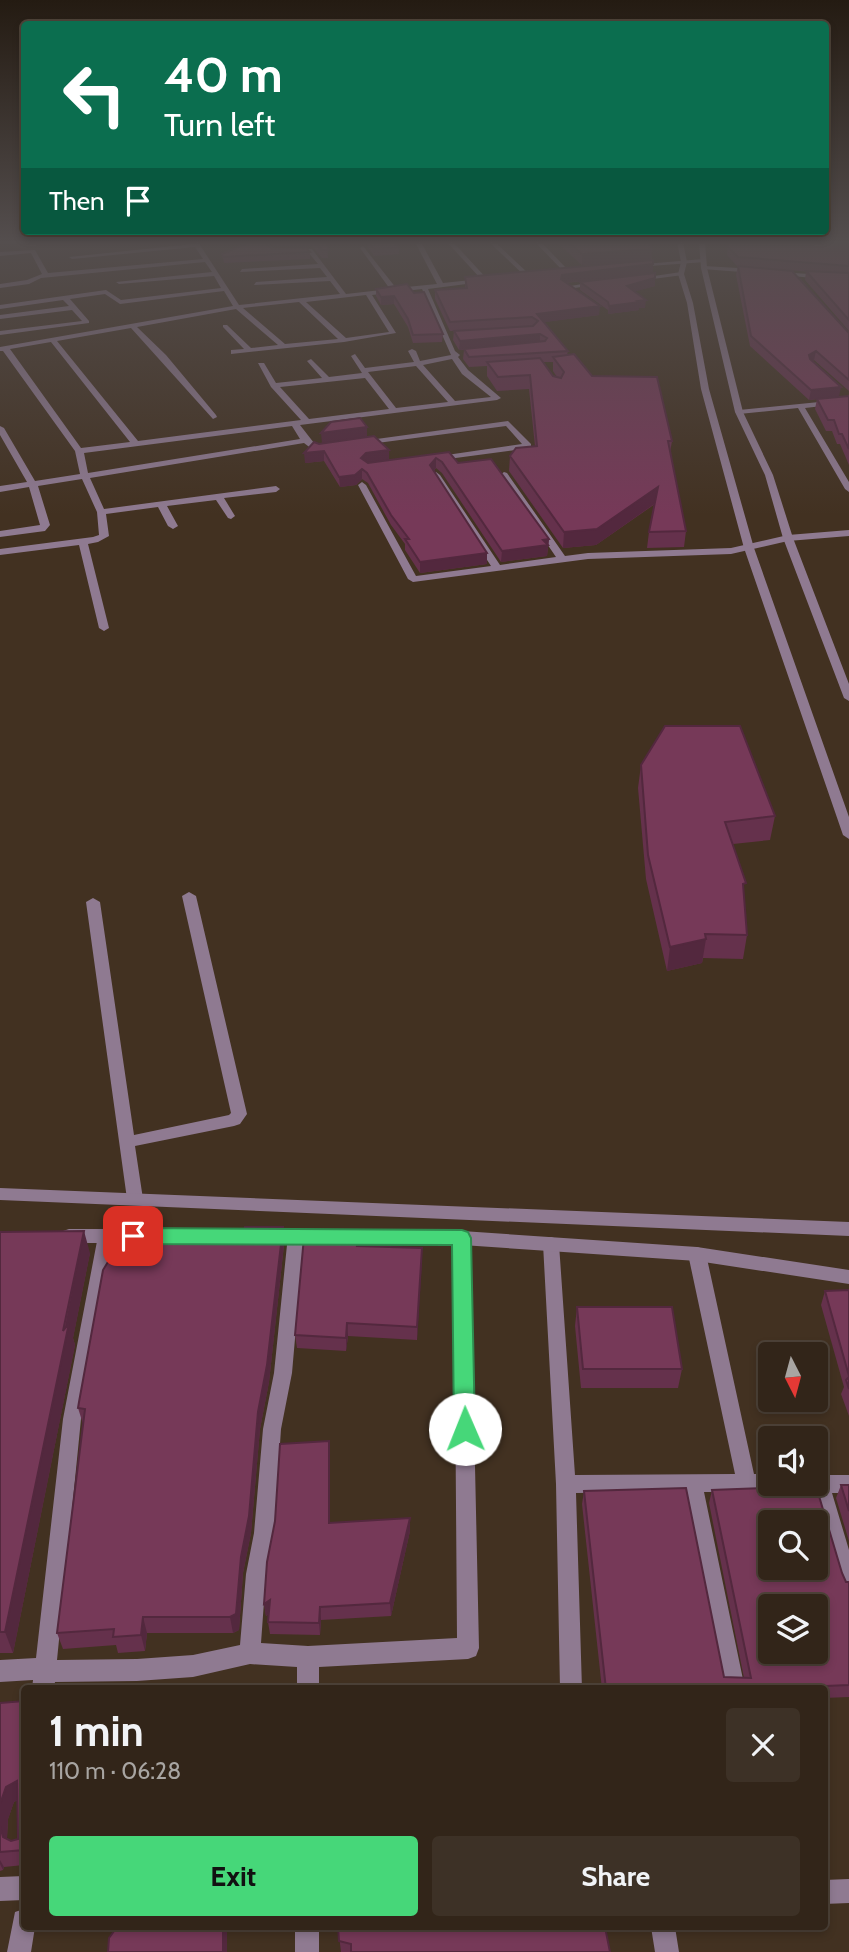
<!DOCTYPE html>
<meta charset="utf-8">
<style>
:root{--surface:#322519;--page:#3d3126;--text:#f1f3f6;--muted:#a8a5a2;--line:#4d4238;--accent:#46d779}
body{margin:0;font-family:Cabin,sans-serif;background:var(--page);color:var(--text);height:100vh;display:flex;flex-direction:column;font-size:26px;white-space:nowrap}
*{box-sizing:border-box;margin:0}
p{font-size:23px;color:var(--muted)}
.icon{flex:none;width:38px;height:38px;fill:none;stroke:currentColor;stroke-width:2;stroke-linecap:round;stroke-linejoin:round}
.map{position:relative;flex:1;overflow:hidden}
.side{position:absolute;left:21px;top:1685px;width:807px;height:245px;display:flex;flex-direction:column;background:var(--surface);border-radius:7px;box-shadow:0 4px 10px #0003,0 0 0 2px var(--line)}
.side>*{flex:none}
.banner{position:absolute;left:21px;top:21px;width:808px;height:214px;border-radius:7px;box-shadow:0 4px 10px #0003,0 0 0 2px var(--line);background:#0b6e4f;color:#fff;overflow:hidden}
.needle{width:46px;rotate:174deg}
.fabs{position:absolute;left:758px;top:1342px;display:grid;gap:14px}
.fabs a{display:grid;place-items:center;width:70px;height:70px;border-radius:7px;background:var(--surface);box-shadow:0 4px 10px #0003,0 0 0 2px var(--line);font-size:35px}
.pin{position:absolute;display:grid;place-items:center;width:60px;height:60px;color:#fff;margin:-30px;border-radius:14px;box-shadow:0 4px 10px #0006}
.me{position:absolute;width:77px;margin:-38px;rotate:359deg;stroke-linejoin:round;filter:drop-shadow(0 0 5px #0008)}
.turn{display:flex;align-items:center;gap:24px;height:147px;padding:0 28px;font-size:32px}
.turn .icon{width:91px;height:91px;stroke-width:2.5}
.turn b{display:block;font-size:49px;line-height:60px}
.then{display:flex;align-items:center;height:66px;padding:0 28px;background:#0003;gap:14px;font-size:26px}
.round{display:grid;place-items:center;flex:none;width:74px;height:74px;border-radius:7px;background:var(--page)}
.headline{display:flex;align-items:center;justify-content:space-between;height:119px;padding:0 28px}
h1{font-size:42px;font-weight:700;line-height:52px}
.primary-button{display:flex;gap:14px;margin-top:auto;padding:14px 28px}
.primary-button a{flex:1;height:80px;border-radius:7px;background:var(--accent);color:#111;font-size:28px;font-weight:700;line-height:80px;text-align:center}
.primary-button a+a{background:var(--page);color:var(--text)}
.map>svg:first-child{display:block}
</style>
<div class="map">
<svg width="849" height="1952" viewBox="0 0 849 1952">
<rect width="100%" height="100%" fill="#423121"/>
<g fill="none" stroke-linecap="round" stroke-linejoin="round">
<path fill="#8f7a91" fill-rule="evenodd" d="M192 242H198L239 305 340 294 330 281 254 285 256 282 327 277 320 268 240 272 242 269 318 264 308 252 272 253 260 242H266L274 249H312L346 294 390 289 360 248 363 246 396 288 437 284 415 242H421L443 283 481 279 447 242H453L489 281 428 289 455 351 460 355 458 357 468 370 501 398 497 400 300 425 314 443 331 446V450C321 452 312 450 304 443L90 478 104 509 276 486 280 489 276 492 224 498 235 516 231 519 228 518 216 500 167 506 178 526 173 529 168 526 158 507 106 514 109 536 98 542 88 544 109 628 104 631 99 628 79 545 0 555V549L93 537 99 535 97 512 82 479 38 486 50 525 45 531 0 537V531L40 525 29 487 0 492V486L27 482 0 435V426L4 428 35 481 80 474 75 451 3 351H0V347L233 306 224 291 120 304 105 294 70 299 89 321V323L0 335V331L82 321 72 310 0 319V315L69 306 63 300 0 309V305L106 290 121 300 221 288 214 276 119 284 116 282 212 272 205 262 41 278 29 284 0 288V284L27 280 42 274 31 253 0 256V252L35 250 48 273 203 259 195 247 72 259 69 257 193 244ZM422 289 451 355 420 361 416 351 412 349 408 351 414 362 365 368 355 354 351 356 362 373 329 377 311 359 307 361 322 378 276 383 264 363H258L271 387 301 420 138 441 57 341 131 328 213 419 217 417 216 415 166 355 137 327 236 309 278 345 251 348 227 325H223V327L244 349 231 350V354L344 342 396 333 372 295ZM366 295 389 332 346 338 306 302ZM299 302 338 339 285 344 243 308ZM51 342 130 442 81 448 10 349ZM452 359 462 374 491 397 455 401 423 365ZM416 366 448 402 396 408 368 372ZM365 378 389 409 309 419 280 387ZM292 426 300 439 88 473 84 453Z
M489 242H495L530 275V277H526Z
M535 242H541L569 271V273H565Z
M703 259 705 262 636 267 633 265Z
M704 266 755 269 758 271 755 273 702 269Z
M681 272 683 275 637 281 634 279Z
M794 273 824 275 827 277 824 279 792 276Z
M599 281 601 284 568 289 565 287Z
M849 399V403L805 408 849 482V492L845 489 798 408 739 414 735 412 739 410Z
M508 421 531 444V448L433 461 429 459 433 457 522 444 506 426 362 445 358 443 362 441Z
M436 472 440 475 500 565 556 557 500 475 504 472 507 473 565 556 588 553 731 548 788 535 849 530V536L788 541 731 554 588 559 413 582 408 579 358 485 362 482 366 485 416 576 491 566 432 475Z
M189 892 196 896 247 1114 240 1124 234 1126 135 1146 143 1199 141 1203 135 1205 129 1203 127 1199 86 902 93 898 100 902 134 1135 229 1115 231 1113 182 896Z
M296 1228 302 1230 304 1235 292 1373 281 1429 274 1533 266 1574 261 1643 308 1646 457 1638 454 1238 456 1233 462 1231 468 1233 470 1238 479 1648 476 1656 468 1659 319 1667V1689H297V1667L250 1664 193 1677 137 1681 55 1682 54 1689H32L33 1680 0 1682V1660L36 1658 63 1419 98 1236 100 1231 106 1229 112 1231 114 1236 81 1419 57 1660 137 1659 193 1655 240 1645 246 1574 254 1533 263 1429 274 1373 288 1235 290 1230Z
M551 1237 557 1239 559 1244 575 1475 735 1474 688 1254 691 1249 697 1247 703 1249 706 1254 754 1474H770V1484H779L777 1489 770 1492H704L745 1689H723L684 1492 576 1493 582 1689H560L556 1484 543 1244 545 1239Z
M816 1475H849V1493H832L849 1550V1595L842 1592 839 1585 812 1493 797 1490 794 1484H816Z
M24 1876V1900L0 1901V1877Z
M849 1879V1903L824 1904V1880Z
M24 1909V1927H35L31 1952H7L15 1912Z
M295 1927H319V1952H295Z
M651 1927H675L679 1952H655Z"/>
<path fill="#8f7a91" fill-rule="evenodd" d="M677 242H683L687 262 684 274 693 303 709 389 754 548 849 817V839L843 835 744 548 701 389 687 303 678 274 681 262Z
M699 242H705L707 268 743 412 773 475 793 538 849 684V701L844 698 783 538 765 475 735 412 701 268Z
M0 1188 849 1222V1236L0 1200Z
M69 1229H139L145 1231 147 1236 145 1241 139 1243H69L63 1241 61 1236 63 1231Z
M198 1229 462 1231 697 1247 849 1270V1284L697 1261 462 1245 198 1243 192 1241 190 1236 192 1231Z"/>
</g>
<path fill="#65314c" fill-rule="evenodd" d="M270 242H327L328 258H322L312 246H275Z
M365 242H395L399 248V254L374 256Z
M556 242H650L653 273 566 283 599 315 544 322 568 351 567 355 672 441 670 453 686 531 684 547 647 548 649 532 655 504 596 545 563 548 509 471 510 456 535 446 529 389 497 391 487 376V366L469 367 463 359 464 350H459L453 340 454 331H450L435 299V290L465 288V277L648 260 582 265ZM543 362H553V371L557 377 553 376Z
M728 242H849V331L805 280 806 271 826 273 737 266 727 255Z
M272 249 310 252V259L224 263 222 254Z
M738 266 849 333V391L814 360 813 361 839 397 809 400 750 346 736 275Z
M655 278V286L635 291 645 308H639V310L608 314V310L580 290V282Z
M407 284 443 334 442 342 413 343 408 327 394 304 381 305 376 296V289Z
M849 396V465L840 444H837L832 431H826L815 409 817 399Z
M319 444 389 450V460L367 463H368L449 452 458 463 549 539 547 556 501 562 442 473 436 468 434 471 487 564 420 573 405 550V544L391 525 368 483 362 479 356 485 340 487 324 461 305 463Z
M641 765 775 816 770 840 733 844 744 896 747 935 743 959 703 958 702 963 667 971 646 879 638 788Z
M0 1232 90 1253 73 1338 75 1345 13 1653H0Z
M284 1245 269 1382 260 1429 251 1533 243 1573 239 1630 233 1633H147L145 1651 118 1653 116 1645 63 1649 57 1633 83 1424 78 1408Z
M358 1246 422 1248 417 1340 348 1336 346 1351 297 1348 295 1335Z
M849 1290V1416L841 1394 844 1387 821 1305 825 1291Z
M577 1307 682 1369 678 1388H581L575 1326Z
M329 1441 330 1523 410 1518V1531L391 1616 321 1620 320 1635 270 1634 268 1622 269 1614 266 1616 264 1604Z
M841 1485H849V1541L836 1498Z
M712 1490 842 1573 846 1582H849V1697L824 1698V1689H602L582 1504 584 1491 724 1677 744 1678 709 1503Z
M24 1701V1865L4 1867 3 1870 0 1871V1703ZM18 1800V1839L11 1841 7 1838 8 1819 14 1802Z
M338 1927 610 1952H341Z"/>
<path fill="#53283e" d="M652 249 651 260 582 265V254Z
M653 264V273L562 283 561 279 562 275Z
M655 278V286L626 294 627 286Z
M394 296V304L381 305V297Z
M646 300 645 308H639V310L608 314 609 306Z
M600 306 599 315 538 323 537 314Z
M540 334V343L459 350 460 341Z
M816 351 814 360 808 364 809 355Z
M841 387 839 397 809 400 811 390Z
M367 427V437L322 443 321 433Z
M389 450V460L366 463 361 458 366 453Z
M324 451V461L305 463 304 453Z
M436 458V468L430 475V465Z
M362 469V479L356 485 340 487 339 477Z
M658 487 657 502 596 545 563 548 564 532Z
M549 539 547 556 501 562 502 551Z
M487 553V564L420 573V562Z
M706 939 702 963 667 971 670 947Z
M283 1227 284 1245 269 1382 260 1429 251 1533 243 1573 239 1630 233 1633 230 1617 241 1557 258 1412Z
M84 1231 90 1253 73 1338 75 1345 13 1653 5 1632Z
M422 1248V1261L417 1340V1327Z
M347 1323 348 1336 346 1351V1338Z
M329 1441 330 1454V1536L329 1523Z
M410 1518V1531L391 1616 390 1603Z
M270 1600 272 1613 266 1616 264 1604Z
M320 1607 321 1620 320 1635 319 1623Z
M143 1617 147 1633 145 1651 141 1635Z
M17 1781 24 1796 14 1802 8 1819 7 1838 3 1837 0 1826V1804L6 1787Z
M0 1860 4 1867 3 1870 0 1864Z
M223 1927H226L227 1930V1952H223Z"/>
<path fill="#763958" stroke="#53283e" stroke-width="2" fill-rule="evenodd" d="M250 242H264L272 249 306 248 310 252 223 257 222 254Z
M315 242H327L328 250H322Z
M369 242H395L399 248 374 249Z
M568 242H650L652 249 582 254Z
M728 242H849V266L738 257 728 247Z
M653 260V264L562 275 561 279 600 306 537 314 568 351 469 357 464 349 545 341 547 338 540 334 460 341 454 331 533 326 538 321 532 317 450 322 435 290 467 288 465 277Z
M738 266 792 271 849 333V380L816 351 809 355 810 359 841 387 811 390 751 336Z
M806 271 849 273V320Z
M655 273V278L627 286 646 300 638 301 640 302 609 306 608 302 580 282Z
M407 284 414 293 424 292 443 334 413 335 408 319 394 296 381 297 376 289Z
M574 354 592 376 657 377 672 441H668L686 531 649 532 658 487 597 529 564 532 510 456 516 448 537 446 530 375 498 377 487 362 540 358 553 376 561 378 564 372 553 357Z
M849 396V449L842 434H839L834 420H828L817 399Z
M360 418 367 427 321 433 331 422Z
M374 436 389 450 366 453 361 458 368 463 449 452 458 463 491 459 549 539 543 540 548 545 502 551 442 462 436 458 430 465 487 553 420 562 405 539H409L391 515 367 473 362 469 355 475 339 477 324 451 304 453 314 442 319 444Z
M665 726H740L775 816 725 822 746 883 743 884 747 935 705 934 706 939 670 947 648 855 641 765Z
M245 1227H283L267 1365 258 1412 249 1516 241 1557 236 1614 230 1617H143L141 1635 113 1637 114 1629 57 1633 85 1409 78 1408 79 1402 103 1270 125 1234 199 1233 243 1239Z
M84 1231 63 1331 69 1323 5 1632H0V1232Z
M304 1237 358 1239 357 1246 422 1248 417 1327 347 1323 346 1338 295 1335Z
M849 1290V1376L825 1291Z
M577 1307H672L682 1369H583Z
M849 1377V1389L846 1380Z
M329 1441V1523L410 1518 390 1603 320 1607 319 1623 268 1622 270 1600 264 1604 267 1562 275 1521 280 1444Z
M841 1485H849V1511Z
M816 1486 842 1573 846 1582H849V1685L759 1689H748V1687L696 1689H606L584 1491 686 1488 724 1677 751 1678 712 1490ZM770 1522H816V1568H770ZM770 1606H816V1652H770Z
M74 1685 124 1687V1689H67Z
M24 1701V1850L0 1852V1826L3 1837 11 1841 18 1839 17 1781 6 1787 0 1804V1811V1703Z
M117 1927H223V1952H108L109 1938Z
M338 1927H605L610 1952H351V1944L339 1941Z"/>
<linearGradient id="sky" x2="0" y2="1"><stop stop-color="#241b12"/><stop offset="0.47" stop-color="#544e4e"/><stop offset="1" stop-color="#544e4e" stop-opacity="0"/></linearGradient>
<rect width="849" height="515" fill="url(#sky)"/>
<path fill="#46d779" stroke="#2e8c4f" stroke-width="2" d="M133 1228 462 1230 468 1232 471 1238 475 1429 472 1436 465 1439 457 1436 454 1429 452 1245 133 1244 126 1241 124 1236 126 1231Z"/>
</svg>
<div class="fabs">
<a><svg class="needle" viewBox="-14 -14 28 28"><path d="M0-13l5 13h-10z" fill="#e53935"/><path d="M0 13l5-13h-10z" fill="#a8a5a2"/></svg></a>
<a><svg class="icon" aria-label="sound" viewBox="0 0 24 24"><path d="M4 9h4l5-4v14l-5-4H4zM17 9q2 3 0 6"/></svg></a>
<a><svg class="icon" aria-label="search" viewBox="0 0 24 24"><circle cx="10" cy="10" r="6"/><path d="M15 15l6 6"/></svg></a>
<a><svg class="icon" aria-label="layers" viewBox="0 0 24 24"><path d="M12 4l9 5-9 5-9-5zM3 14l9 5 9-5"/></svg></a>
</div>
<div class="pin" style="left:133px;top:1236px;background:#d93025"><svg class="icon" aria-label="arrive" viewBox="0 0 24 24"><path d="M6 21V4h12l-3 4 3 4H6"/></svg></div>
<svg class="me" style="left:465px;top:1429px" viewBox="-20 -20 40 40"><circle r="19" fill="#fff"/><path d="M0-13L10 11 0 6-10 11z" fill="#46d779"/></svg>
<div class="banner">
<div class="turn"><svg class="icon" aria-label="left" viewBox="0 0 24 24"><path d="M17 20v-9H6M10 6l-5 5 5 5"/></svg><div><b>40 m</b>Turn left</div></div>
<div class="then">Then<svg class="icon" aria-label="arrive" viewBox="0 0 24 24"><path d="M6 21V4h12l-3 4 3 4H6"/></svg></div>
</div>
<section class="side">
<div class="headline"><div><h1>1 min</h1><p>110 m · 06:28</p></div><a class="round"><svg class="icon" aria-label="close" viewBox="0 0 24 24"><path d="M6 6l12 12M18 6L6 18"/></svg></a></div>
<div class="primary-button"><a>Exit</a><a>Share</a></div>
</section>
</div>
